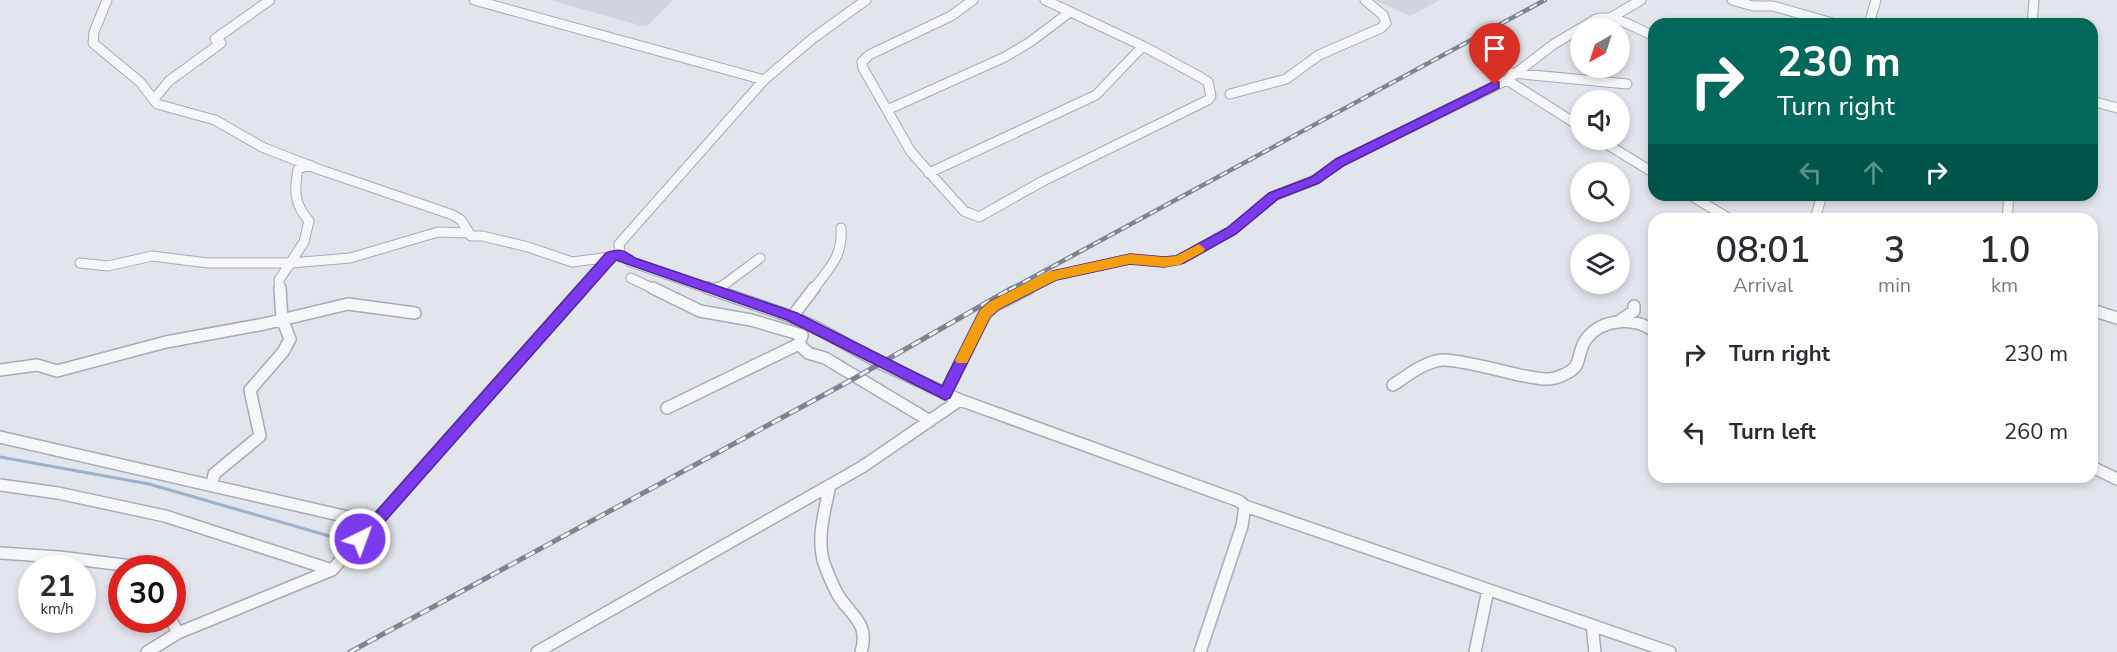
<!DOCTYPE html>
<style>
:root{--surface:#fff;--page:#f2f2f3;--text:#2b2b33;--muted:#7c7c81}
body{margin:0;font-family:"Nunito Sans",sans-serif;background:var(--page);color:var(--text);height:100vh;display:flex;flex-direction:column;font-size:22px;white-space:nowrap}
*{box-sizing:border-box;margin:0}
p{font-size:20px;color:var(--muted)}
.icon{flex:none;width:33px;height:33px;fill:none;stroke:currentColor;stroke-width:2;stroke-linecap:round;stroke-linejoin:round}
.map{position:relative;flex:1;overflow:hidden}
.panel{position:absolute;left:1648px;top:213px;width:450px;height:270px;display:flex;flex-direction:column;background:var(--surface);border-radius:18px;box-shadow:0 3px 9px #0003}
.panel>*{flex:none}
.hud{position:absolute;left:1648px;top:18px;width:450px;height:183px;border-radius:18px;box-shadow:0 3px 9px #0003;background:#00695c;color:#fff;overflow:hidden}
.needle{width:39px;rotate:219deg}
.tools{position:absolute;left:1570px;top:18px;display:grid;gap:12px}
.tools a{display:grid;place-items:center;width:60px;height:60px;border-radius:50%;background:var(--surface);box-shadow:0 3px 9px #0003;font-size:30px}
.speed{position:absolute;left:18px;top:555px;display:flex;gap:12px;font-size:30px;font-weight:700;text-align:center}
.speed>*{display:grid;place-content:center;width:78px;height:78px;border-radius:50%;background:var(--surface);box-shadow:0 3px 9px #0003;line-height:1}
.speed small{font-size:15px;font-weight:400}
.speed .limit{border:9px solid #d22;background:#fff;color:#111}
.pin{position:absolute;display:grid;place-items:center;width:51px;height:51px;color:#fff;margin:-62px -26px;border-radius:50% 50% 50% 0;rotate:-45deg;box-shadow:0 0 6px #0007}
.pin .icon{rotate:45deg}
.me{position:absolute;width:66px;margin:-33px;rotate:42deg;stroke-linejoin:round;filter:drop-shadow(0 0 4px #0008)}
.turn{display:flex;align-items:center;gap:21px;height:126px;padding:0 30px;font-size:27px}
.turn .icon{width:78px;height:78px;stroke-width:2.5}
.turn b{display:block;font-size:42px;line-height:51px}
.lanes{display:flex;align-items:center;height:57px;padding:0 30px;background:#0003;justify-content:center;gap:30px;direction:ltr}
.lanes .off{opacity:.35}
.eta{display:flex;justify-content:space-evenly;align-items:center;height:102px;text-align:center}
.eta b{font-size:36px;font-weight:600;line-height:42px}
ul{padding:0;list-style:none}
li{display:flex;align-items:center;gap:18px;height:78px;padding:0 30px}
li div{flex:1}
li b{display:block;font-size:22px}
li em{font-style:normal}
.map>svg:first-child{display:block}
</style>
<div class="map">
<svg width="2117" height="652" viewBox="0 0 2117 652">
<rect width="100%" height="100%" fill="#e2e5eb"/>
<path fill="#d0d4dd" d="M550 0H673L646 27Z
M1375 0H1440L1410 16Z"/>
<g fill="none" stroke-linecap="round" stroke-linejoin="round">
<path stroke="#9cb0cc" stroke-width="3" d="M0 457 149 484 343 540"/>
<defs>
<path id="minor-far1" d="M107 0 94 32 93 43 140 82 157 104 215 120 262 147 318 169 453 215 461 220 471 236H482L528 247 572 262 611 257
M474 0 764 80
M973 0 951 16 869 55 862 62 863 68 911 152 964 211 979 217 1043 181 1208 100 1211 96 1208 82 1202 78 1143 46 1045 0
M1732 0 1753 6H1773L1836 24
M1610 18 1641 0
M1869 24 1876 0
M2032 24 2034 0
M1512 73 1627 84
M1507 80 1581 127
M1230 94 1286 79 1319 55 1381 28 1386 23 1383 15 1365 0
M155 98 169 81 221 43 215 39 270 0
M2092 101 2117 108
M887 110 1005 57 1030 42 1070 12
M1600 140 1654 173
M929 173 1096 95 1143 46
M1690 195 1730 219
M1815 219 1822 195
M2007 219 2009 195
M80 263 108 266 152 256 208 263H291L350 258 438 232 468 233
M631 278 656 290
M280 290 279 280 304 242 309 221C294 204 294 191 298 169L310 165
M582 290 611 257 620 254
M712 290 631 262 620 254 619 244 764 80 812 39 866 0
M717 290 760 258
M813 290C829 268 843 257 841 228
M1026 290 1053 276 1130 259 1164 262 1179 260 1231 231 1274 196 1315 180 1340 162 1507 80 1554 44 1596 19C1616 14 1636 29 1654 36"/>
<path id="minor" d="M653 288 700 311 751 320 802 335 799 344 808 353 825 358 930 421
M708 288 792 317 819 329 880 363 960 400 1239 501 1245 506 1242 526 1200 652
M717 290 719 288
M2092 310 2117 318
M792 317 814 288
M1622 319 1634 311V306
M0 370 37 365 57 371 166 342 264 324 348 304 415 313
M1393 385C1408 375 1424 362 1442 360 1456 359 1503 371 1519 375 1531 377 1544 381 1555 378 1588 368 1573 356 1587 338 1603 318 1635 317 1654 331
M945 394 985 314 994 306 1029 288
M667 408 799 344
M0 437 374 523 583 288
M2092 467 2117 479
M0 485 58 493 165 516 332 570
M212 485 214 474 260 436 250 390 283 352 290 339 282 319 280 288
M830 485C825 510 817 535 823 560 827 572 832 584 838 595 851 616 870 623 861 652
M1245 506 1670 652
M0 553 59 557 148 568
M171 620 178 633
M1592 625 1595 652
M147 652 178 633 332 570 374 523
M537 652 862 467 960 400
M1475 652 1488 590"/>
</defs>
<use href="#minor-far1" stroke="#a7abb6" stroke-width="11"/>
<use href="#minor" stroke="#a7abb6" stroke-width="14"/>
<use href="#minor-far1" stroke="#f5f7f9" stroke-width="9"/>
<use href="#minor" stroke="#f5f7f9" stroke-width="11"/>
<defs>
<path id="rail-far1" d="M1009 290 1545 0"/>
<path id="rail" d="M350 652 855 378 1012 288"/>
</defs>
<use href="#rail-far1" stroke="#7b8396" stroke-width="4.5"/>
<use href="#rail" stroke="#7b8396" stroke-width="5"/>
<use href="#rail-far1" stroke="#f2f4f8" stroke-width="2" stroke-dasharray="8" stroke-linecap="butt"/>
<use href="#rail" stroke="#f2f4f8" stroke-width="3" stroke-dasharray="10" stroke-linecap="butt"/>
</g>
<path fill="#7c3aed" stroke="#51269a" stroke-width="1.5" d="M1495 81 1499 82V88L1345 165 1319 183 1278 199 1236 234 1184 263 1164 267 1130 264 1056 280 999 309 990 317 950 398 945 400 787 320 616 260 365 544 360 546 354 544 352 539 606 253C620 248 624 250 635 258L797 313 942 386 980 310 989 302 1053 271 1130 254 1164 257 1176 256 1227 228 1269 193 1311 177 1336 159Z"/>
<path fill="#f59e0b" d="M1199 244 1205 249 1203 252 1179 265 1164 267 1130 264 1056 280 999 309 990 317 967 363H957L955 360 980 310 989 302 1048 272 1130 254 1164 257 1176 256Z"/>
</svg>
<div class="tools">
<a><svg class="needle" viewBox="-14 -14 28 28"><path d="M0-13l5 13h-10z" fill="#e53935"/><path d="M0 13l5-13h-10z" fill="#7c7c81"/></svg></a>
<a><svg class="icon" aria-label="sound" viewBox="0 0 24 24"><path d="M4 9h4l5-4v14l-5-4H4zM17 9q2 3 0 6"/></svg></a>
<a><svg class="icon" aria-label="search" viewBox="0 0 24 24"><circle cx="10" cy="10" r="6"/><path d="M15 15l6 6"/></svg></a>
<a><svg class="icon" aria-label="layers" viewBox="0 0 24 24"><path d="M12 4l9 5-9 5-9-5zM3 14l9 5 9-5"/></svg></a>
</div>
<div class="speed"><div>21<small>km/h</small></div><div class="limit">30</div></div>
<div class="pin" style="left:1495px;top:85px;background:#d93025"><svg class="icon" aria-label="arrive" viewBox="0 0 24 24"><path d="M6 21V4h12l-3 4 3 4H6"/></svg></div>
<svg class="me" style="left:360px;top:539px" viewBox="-20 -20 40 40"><circle r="17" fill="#7c3aed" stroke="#fff" stroke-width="3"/><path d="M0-11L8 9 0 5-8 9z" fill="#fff"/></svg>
<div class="hud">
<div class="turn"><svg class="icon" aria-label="right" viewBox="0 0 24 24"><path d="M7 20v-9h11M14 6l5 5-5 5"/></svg><div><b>230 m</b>Turn right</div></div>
<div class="lanes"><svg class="icon off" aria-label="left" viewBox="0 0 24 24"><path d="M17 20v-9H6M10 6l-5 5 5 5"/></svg><svg class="icon off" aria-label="ahead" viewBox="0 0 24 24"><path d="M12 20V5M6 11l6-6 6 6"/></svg><svg class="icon" aria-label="right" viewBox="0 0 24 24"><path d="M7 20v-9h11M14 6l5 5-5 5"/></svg></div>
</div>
<section class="panel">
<div class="eta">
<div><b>08:01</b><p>Arrival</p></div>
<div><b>3</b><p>min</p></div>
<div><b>1.0</b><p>km</p></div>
</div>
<ul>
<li><svg class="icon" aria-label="right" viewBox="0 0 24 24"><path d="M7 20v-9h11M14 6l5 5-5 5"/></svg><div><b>Turn right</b></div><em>230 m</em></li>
<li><svg class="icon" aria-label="left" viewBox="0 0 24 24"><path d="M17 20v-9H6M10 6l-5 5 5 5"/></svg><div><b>Turn left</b></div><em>260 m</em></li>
</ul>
</section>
</div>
